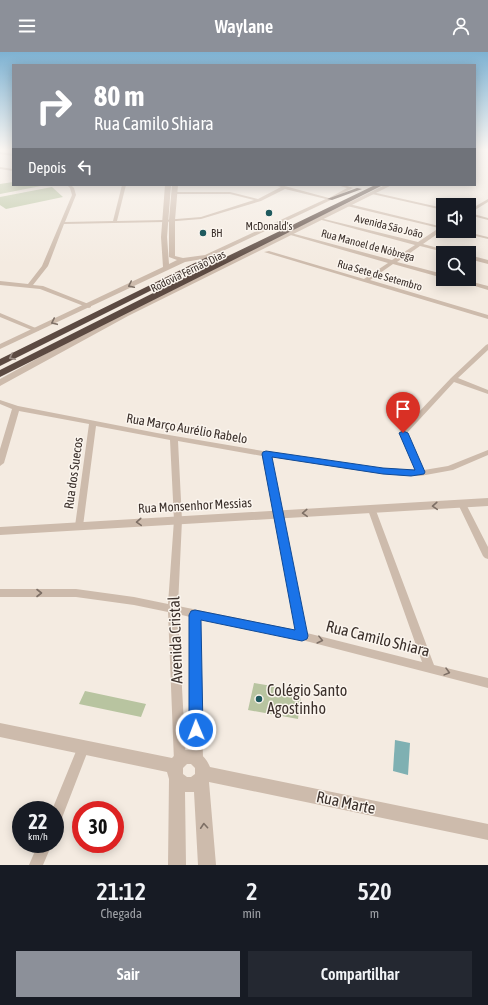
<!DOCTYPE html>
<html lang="pt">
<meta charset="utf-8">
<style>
:root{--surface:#171b24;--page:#242831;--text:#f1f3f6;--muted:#9ea1a6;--accent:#8c9099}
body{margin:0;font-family:"Asap Condensed",sans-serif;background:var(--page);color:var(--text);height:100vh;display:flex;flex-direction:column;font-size:15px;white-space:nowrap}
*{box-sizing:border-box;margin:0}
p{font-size:13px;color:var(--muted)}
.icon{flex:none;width:22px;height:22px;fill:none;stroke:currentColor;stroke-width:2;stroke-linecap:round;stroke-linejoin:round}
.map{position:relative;height:813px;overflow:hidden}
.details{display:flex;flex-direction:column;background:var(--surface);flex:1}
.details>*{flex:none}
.guide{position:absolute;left:12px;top:12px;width:464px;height:122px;border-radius:0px;box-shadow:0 2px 10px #0003;background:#8c9099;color:#fff;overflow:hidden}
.buttons{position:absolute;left:436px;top:146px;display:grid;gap:8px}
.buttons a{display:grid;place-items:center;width:40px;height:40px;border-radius:0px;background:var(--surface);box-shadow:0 2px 10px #0003;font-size:20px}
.speed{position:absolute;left:12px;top:749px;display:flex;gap:8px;font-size:20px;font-weight:700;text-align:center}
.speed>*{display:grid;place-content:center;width:52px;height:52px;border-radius:50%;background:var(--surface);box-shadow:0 2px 10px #0003;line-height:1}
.speed small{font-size:10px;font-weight:400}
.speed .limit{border:6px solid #d22;background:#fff;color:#111}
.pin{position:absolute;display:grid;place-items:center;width:34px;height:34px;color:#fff;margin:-41px -17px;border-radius:50% 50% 50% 0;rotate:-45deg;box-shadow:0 0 4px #0007}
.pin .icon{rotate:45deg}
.me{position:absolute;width:44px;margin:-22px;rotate:359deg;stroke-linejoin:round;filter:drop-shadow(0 0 3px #0008)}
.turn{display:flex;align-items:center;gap:14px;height:84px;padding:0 16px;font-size:18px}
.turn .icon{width:52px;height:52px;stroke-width:2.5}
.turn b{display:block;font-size:28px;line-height:34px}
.then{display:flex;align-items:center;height:38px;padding:0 16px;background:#0003;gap:8px;font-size:15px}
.eta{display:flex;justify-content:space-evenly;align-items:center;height:68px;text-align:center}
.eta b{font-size:24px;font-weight:600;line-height:28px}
.action{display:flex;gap:8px;margin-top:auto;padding:8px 16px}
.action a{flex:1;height:46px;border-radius:0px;background:var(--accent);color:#fff;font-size:16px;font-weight:600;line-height:46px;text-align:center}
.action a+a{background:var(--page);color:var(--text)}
header{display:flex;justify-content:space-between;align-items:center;height:52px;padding:0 16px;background:var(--accent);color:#fff;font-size:18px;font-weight:600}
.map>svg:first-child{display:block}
</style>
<header><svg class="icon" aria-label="menu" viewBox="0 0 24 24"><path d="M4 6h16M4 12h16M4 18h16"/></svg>Waylane<svg class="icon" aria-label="person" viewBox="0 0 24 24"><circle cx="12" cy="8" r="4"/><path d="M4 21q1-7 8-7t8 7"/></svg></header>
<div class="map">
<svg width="488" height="813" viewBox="0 0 488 813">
<rect width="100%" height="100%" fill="#f4ebe1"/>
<path fill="#b8c4a0" d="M13 130V133H46L0 142V132Z
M52 135 63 145 6 157 0 153V145Z
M254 631 302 639 298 667 248 658Z
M85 639 146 652 141 665 79 652Z"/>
<path fill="#7fb0b2" d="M395 688 410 691 408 723 393 719Z"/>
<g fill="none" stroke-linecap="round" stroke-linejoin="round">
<path fill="#cdbbac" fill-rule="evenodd" d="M0 100 13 102V104L0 102Z
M0 115 13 117V119L0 117Z
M67 133H71L74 136 76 143 65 170 113 169 122 133H126L117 169 164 168 201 165 254 148 230 142H172V141L174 140H230L258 147 281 135 274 133H281L329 146 347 136 337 133H344L353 136 330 148 285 137 261 149 201 167 164 170 64 172 48 214 33 233 43 234 91 253V255L89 256 40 237 0 233V229L28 232 42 214 72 143 70 136Z
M372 140 443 156V158L372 142Z
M488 147V150L470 161 488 166V168L469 163V158Z
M349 152 443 175V178L423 192 457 201H448L420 194 397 210 443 222V226L393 212 370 228 488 263V267L264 200 269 199 364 227 388 211 287 182 291 181 392 208 415 193 318 167 320 166 418 190 439 176 347 154V152Z
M455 179H463L488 185V187Z
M469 203 488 208V212L469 207Z
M452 227H461L488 234V238Z
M0 261 38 277 39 278 38 279H34L0 265Z
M488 292V298L458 326 488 338V342L454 330 407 381 424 418 448 414 488 398V403L453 418 420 424 396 423 368 420 271 405 307 581 422 610 368 458 369 456H375L434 613 488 626V636L302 588 200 567 203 707 201 711 197 713 193 711 191 707 190 565 178 562 186 709 184 713 180 715 176 713 174 709 168 560 134 553 76 545H0V537H76L134 545 168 552 174 468 170 388 96 374 83 474 82 476H76L75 474 89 372 19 359 4 411 0 414V397L12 357 0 352V348L18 354 157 381 263 399 368 415 416 418 399 381 451 326 486 293ZM178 389 262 404 296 578 178 554 182 468Z
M462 449 466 452 488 495V507L485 506 483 504 458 452Z
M83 690 87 692 89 696 60 771 55 773V758H52L79 692Z
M38 792H52L43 813H29Z"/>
<path fill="#cdbbac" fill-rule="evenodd" d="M165 133H171L167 185 169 212 177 208 169 205V168L172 133H178L175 168V204L183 206 205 203 328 146 333 147 208 206 185 210 0 297V292L163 215 161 185Z
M385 133H392L128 264 0 334V327L122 260Z
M488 446V454L0 483V475Z
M0 671 172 706C186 691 203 698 210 715L488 772V788L209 730 216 813H198L194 740H185L186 813H168L169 727 167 720 0 685ZM187 712H191L195 716V722L191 725H187L183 722V716Z"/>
<path fill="#5c4a42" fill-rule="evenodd" d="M375 133H383L0 325V318L199 218Z
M357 136 362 137 332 148 327 147Z
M207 205H210L214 207 0 314V307Z"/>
</g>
<defs><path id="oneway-chevron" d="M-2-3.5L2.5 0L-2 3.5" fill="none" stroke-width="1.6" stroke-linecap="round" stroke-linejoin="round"/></defs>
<g stroke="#7d6f65">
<use href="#oneway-chevron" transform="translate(131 233) rotate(154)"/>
<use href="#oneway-chevron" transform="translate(54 270) rotate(155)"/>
<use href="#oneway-chevron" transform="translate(435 454) rotate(176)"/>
<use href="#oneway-chevron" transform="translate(305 461) rotate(177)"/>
<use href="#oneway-chevron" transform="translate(139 470) rotate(176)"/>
<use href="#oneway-chevron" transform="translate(39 541)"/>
<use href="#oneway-chevron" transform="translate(320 588) rotate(14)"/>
<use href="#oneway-chevron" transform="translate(447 620) rotate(15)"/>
<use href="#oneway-chevron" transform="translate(204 774) rotate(-94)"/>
</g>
<use stroke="#9c8e87" href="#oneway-chevron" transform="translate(12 305) rotate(153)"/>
<linearGradient id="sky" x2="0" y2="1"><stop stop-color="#7eb2d2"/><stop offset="0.46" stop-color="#faf6f2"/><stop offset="1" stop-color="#faf6f2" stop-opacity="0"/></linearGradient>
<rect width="488" height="212" fill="url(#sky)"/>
<path fill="#1a73e8" stroke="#114b97" d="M403 379 408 381 425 420 424 422 411 424 383 422 272 405 308 584 307 587 302 589 201 568 203 678 201 682 196 684 191 682 189 678V563L191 559 195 558 295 578 262 402 263 400 266 399 383 416 415 418 399 381Z"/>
<g fill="#1f5a5e" stroke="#fbf5ee" stroke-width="1.5">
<circle cx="269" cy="161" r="4"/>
<circle cx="203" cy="181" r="4"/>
<circle cx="259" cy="647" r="4"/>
</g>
<g text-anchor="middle" stroke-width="3" stroke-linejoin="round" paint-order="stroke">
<g font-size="11" fill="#3b302b" stroke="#fbf5ee">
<text x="269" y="178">McDonald's</text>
<text x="211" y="185" text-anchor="start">BH</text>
</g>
<g font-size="11" fill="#3b302b" stroke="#fbf5ee">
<text transform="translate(389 174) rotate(14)" y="4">Avenida São João</text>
<text transform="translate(368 193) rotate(15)" y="4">Rua Manoel de Nóbrega</text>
<text transform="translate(188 219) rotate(-26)" y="4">Rodovia Fernão Dias</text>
<text transform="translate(380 223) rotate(16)" y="4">Rua Sete de Setembro</text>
</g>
<g font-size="13" fill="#3b302b" stroke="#fbf5ee">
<text transform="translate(187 376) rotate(10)" y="5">Rua Março Aurélio Rabelo</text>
<text transform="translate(73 421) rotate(-82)" y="5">Rua dos Suecos</text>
<text transform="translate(195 453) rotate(-3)" y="5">Rua Monsenhor Messias</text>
</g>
<g font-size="16" fill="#3b302b" stroke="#fbf5ee">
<text transform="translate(378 586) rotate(14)" y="6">Rua Camilo Shiara</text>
<text transform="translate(175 588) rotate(-92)" y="6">Avenida Cristal</text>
<text transform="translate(346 750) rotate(12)" y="6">Rua Marte</text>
</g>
<g font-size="16" fill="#3b302b" stroke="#fbf5ee" text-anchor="start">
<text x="267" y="644">Colégio Santo<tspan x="267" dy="18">Agostinho</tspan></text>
</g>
</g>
</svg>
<div class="buttons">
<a><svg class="icon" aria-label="sound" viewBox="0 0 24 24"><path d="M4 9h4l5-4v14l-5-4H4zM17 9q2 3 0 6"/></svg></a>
<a><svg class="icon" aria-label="search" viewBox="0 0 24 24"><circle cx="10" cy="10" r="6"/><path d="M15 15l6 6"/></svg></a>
</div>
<div class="speed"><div>22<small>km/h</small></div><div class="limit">30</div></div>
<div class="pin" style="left:403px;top:381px;background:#d93025"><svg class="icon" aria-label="arrive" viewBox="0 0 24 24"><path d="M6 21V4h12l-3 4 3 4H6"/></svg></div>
<svg class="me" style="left:196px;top:678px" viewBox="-20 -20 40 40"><circle r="17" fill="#1a73e8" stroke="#fff" stroke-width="3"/><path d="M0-11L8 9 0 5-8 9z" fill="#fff"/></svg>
<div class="guide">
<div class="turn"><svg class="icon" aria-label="right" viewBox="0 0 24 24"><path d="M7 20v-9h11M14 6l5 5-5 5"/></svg><div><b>80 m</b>Rua Camilo Shiara</div></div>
<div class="then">Depois<svg class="icon" aria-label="left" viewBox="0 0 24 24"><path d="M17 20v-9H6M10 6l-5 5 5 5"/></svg></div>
</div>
</div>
<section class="details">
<div class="eta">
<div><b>21:12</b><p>Chegada</p></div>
<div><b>2</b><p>min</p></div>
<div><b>520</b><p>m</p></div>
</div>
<div class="action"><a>Sair</a><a>Compartilhar</a></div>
</section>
